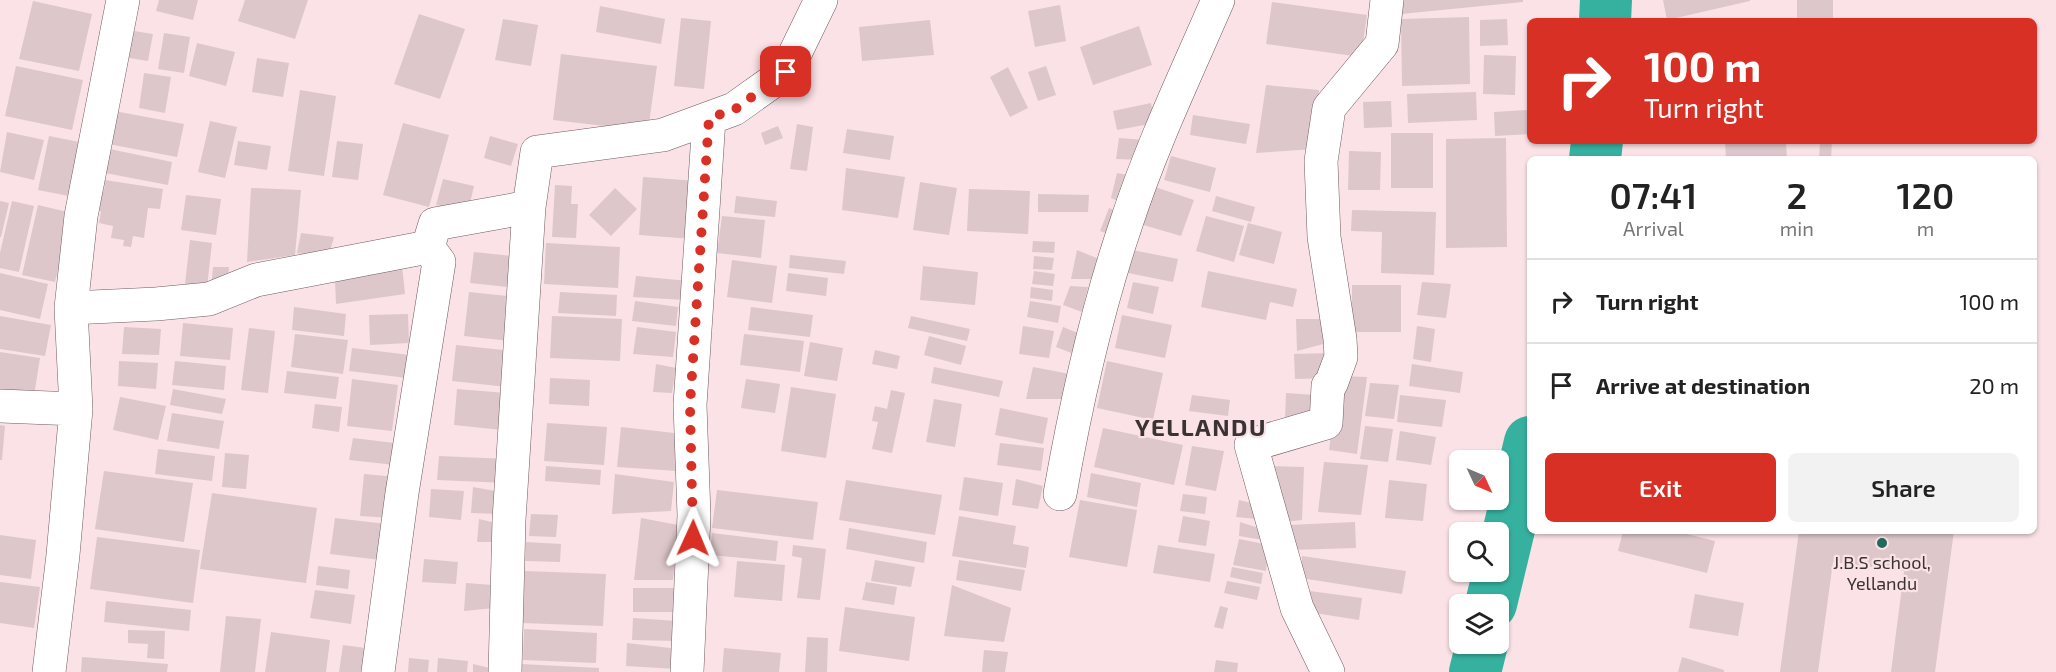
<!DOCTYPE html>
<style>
:root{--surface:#fff;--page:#f2f2f2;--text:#222;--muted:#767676;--line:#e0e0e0;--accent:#d93025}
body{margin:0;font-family:"Exo 2",sans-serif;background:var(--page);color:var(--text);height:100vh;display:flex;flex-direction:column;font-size:22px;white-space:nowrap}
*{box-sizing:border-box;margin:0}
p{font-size:20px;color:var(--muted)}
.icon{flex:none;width:33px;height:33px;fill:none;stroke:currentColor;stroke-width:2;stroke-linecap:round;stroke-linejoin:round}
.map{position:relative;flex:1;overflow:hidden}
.drawer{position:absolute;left:1527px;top:156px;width:510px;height:378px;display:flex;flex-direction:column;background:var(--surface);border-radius:9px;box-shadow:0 2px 4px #0004}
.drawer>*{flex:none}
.top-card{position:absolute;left:1527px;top:18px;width:510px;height:126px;border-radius:9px;box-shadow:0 2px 4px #0004;background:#d93025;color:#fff;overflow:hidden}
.needle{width:39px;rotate:134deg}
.tools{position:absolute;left:1449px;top:450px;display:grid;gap:12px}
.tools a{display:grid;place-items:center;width:60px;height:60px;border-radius:9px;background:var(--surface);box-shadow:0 2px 4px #0004;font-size:30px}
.pin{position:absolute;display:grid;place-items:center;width:51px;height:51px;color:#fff;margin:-26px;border-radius:12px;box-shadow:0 3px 9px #0006}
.me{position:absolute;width:66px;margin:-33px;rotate:1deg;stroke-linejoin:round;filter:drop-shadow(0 0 4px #0008)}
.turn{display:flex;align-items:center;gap:21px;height:126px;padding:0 18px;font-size:27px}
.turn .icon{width:78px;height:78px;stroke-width:2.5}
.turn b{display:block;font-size:42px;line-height:51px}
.eta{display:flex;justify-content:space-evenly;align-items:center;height:102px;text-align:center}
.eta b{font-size:36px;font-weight:600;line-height:42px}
.cta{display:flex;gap:12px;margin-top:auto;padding:12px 18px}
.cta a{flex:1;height:69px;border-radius:9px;background:var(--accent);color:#fff;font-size:24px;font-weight:600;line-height:69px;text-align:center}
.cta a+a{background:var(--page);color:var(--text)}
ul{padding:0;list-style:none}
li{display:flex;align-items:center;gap:18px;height:84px;padding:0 18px;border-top:2px solid var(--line)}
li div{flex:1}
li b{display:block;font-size:22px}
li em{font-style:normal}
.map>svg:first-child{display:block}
</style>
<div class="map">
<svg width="2056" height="672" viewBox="0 0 2056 672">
<rect width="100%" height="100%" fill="#fae2e7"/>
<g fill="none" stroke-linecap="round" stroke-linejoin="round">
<path stroke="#36b19f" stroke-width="52" d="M1605 21 1606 0
M1595 159 1597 141
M1491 604 1530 442
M1475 672 1482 644"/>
</g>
<path fill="#dec7cb" d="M159 0H198L193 20 156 11Z
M245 0H308L295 39 238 21Z
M1401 0H1523V2L1401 14Z
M1663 0H1750V1L1667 20Z
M1797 0H1833V21H1797Z
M33 1 92 14 79 71 19 59Z
M1272 2 1367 15 1361 57 1266 44Z
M1060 5 1066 41 1035 47 1028 11Z
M600 6 665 19 661 44 596 32Z
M419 14 465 29 440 99 394 84Z
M1469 17 1470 84 1402 86 1401 19Z
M681 18 711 21 704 89 674 86Z
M503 19 538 25 531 66 495 60Z
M1507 19 1508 45 1480 46V20Z
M930 20 934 55 862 61 859 27Z
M1139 26 1152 65 1093 85 1080 47Z
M128 30 153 34 148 61 123 57Z
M164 33 190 37 184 73 158 69Z
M197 43 235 52 226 86 189 76Z
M561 54 657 66 648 131 553 120Z
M1484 55 1516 56 1515 95 1483 94Z
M257 58 289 63 283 97 252 92Z
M16 66 83 80 72 130 5 116Z
M1046 66 1056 95 1038 101 1028 72Z
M1008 67 1028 108 1010 117 990 77Z
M144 73 171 77 165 113 139 108Z
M1266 85 1319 90 1314 149 1256 153Z
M300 90 336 96 324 176 288 171Z
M1476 92 1477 120 1408 123 1407 94Z
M1391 101 1392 127 1364 128 1363 102Z
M1151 103 1155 123 1117 130 1113 111Z
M109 110 184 124 177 157 103 143Z
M1528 110 1529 134 1495 136 1494 112Z
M1193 115 1250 124 1246 144 1190 135Z
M210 121 237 127 225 178 198 172Z
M403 123 449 135 429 207 383 195Z
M797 124 813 127 807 171 790 169Z
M778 126 783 138 765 145 761 133Z
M847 129 894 136 890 160 843 153Z
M7 132 44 140 34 180 0 172Z
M1391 133H1433V188H1391Z
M49 136 90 144 79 198 38 190Z
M490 136 518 144 511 166 484 158Z
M1119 138 1145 140 1142 160 1116 159Z
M1506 138 1507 247 1446 248V139Z
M238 141 271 146 267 170 234 165Z
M337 141 363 144 358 180 332 177Z
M1725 141H1786L1787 159H1726Z
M1820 141H1832L1831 159H1819Z
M105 148 172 162 168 185 100 172Z
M1349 151 1381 152 1380 190H1348Z
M1171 156 1216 168 1210 192 1164 180Z
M846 168 905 177 898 218 842 210Z
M1117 173 1133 176 1125 204 1111 198Z
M643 177 697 181 693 239 639 235Z
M443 179 474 186 468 212 436 205Z
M105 180 163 189 160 209 148 208 144 238 133 236 131 247 123 246 124 240 111 238 113 226 99 223 101 211 87 209 91 189 104 191Z
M920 182 957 188 949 235 913 230Z
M555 185 572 186 571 204H578L576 238 552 237Z
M1155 187 1194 200 1181 236 1140 224Z
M251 188 301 190 295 255 247 262Z
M615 188 637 209 611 236 589 215Z
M969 189 1030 191 1028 234 967 231Z
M1038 194 1089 195 1088 212H1038Z
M186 195 221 199 216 235 181 230Z
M736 196 777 201 775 217 734 213Z
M1216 196 1255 207 1251 222 1212 211Z
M0 201 9 203 1 237H0Z
M12 201 34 206 19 272 0 268V253Z
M38 205 72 213 55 282 22 275Z
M1109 208 1122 213 1114 236 1100 231Z
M1352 210 1436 212 1434 275 1381 273 1382 232 1351 231Z
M722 216 765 220 761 258 717 253Z
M1206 216 1244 226 1234 262 1196 251Z
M1248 223 1282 232 1274 264 1239 255Z
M301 233 334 237 328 258 297 253Z
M190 240 212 243 207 287 185 284Z
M1033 241 1055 242 1054 253 1032 252Z
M546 243 620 247 618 288 544 284Z
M1127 249 1178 259 1173 282 1123 272Z
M1077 250 1099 259 1095 279H1071Z
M474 252 521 257 517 288 470 283Z
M790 255 846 261 844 274 789 268Z
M1034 256 1054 258 1052 270 1033 269Z
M732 260 777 266 772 303 727 297Z
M402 265 405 294 336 304 335 281Z
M923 266 978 272 975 305 920 300Z
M213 267H229L227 288 211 289Z
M1034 271 1055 274 1053 286 1032 284Z
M1208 271 1297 289 1293 307 1270 302 1266 320 1201 307Z
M0 273 48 284 40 319 0 310Z
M788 273 828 278 826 296 786 291Z
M636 276 688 281 685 300 633 297Z
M1133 282 1159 287 1153 314 1127 308Z
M1422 282 1451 284 1446 318 1417 315Z
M1352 285H1401V332H1352Z
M1070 286 1088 287 1082 312 1063 305Z
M1031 287 1053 290 1052 301 1030 298Z
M469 292 516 297 511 341 464 336Z
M560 292 617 295 616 316 558 313Z
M635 301 678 307 676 326 632 321Z
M1030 301 1061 306 1058 323 1027 317Z
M294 307 346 314 344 336 292 330Z
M751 307 813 315 810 337 748 330Z
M408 314 409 343 370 345 369 315Z
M1122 315 1172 325 1165 358 1115 348Z
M0 316 51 325 45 356 0 349Z
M552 316 622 319 620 361 550 358Z
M911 316 970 329 967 341 908 328Z
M1296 319H1323L1327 343 1297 351Z
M183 323 233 328 230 360 180 356Z
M1023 326 1054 331 1049 358 1019 354Z
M1417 326 1435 329 1431 362 1413 359Z
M124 327 161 329 159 355 122 354Z
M637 327 676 332 673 357 633 354Z
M1063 327 1083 335 1074 354 1056 347Z
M249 328 275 331 268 393 241 390Z
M295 334 348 340 343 374 291 367Z
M744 334 804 341 800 372 740 365Z
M929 336 966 346 961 365 924 355Z
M810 342 843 348 837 381 804 376Z
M456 345 512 351 507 387 452 381Z
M352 348 410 355 407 378 349 371Z
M875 350 900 356 897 369 872 364Z
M0 352 40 358 34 396 0 390Z
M1331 353V378L1295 379 1294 354Z
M119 361 158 363 156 389 118 386Z
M175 361 226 366 224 390 172 385Z
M1107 361 1163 373 1153 420 1097 408Z
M656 364 676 368 672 393 653 392Z
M1412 364 1463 372 1460 393 1409 386Z
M934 367 1003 381 999 397 931 383Z
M1033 367 1070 374 1067 399H1026Z
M287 371 339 377 336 399 284 393Z
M1339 376 1367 377 1357 454 1329 450Z
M550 378 590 380 589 406 549 404Z
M352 379 398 385 392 431 347 426Z
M746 379 780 384 775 413 741 408Z
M1370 383 1399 385 1394 419 1365 416Z
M791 387 836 394 826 458 781 451Z
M173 389 226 399 222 414 170 405Z
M457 389 506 393 502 430 454 425Z
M891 390 905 393 892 453 872 449 878 422 872 421 875 406 887 409Z
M1286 393 1315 395 1317 413 1285 419Z
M1192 395 1230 400 1228 416 1189 411Z
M1400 395 1446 400 1442 427 1397 422Z
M120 397 166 406 158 440 113 430Z
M934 399 962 404 955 447 926 442Z
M315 404 342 407 339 432 312 428Z
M1000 408 1048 418 1043 444 995 435Z
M172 413 224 421 219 449 167 441Z
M547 423 607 427 604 465 544 461Z
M0 425 5 426 2 460H0Z
M1365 426 1393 429 1388 462 1360 459Z
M621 427 683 434 677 471 617 467Z
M1103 428 1183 445 1174 485 1094 467Z
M1400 431 1436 437 1431 465 1396 460Z
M353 438 403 444 404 466 349 460Z
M1000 443 1044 448 1041 471 997 465Z
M1192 446 1224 451 1216 491 1185 485Z
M158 449 215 456 212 481 155 474Z
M225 453 249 455 246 489 222 487Z
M439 456 508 459 507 483 437 480Z
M1324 462 1368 465 1361 515 1318 512Z
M546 466 601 470 600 485 545 481Z
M1269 466 1304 467 1302 520 1284 522Z
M104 471 193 483 184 542 95 529Z
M1091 473 1141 483 1137 507 1087 497Z
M364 474 397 477 393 518 360 516Z
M615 474 674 482 671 511 612 514Z
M964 477 1003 483 998 516 959 510Z
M1016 479 1043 486 1038 509 1012 505Z
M846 480 942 495 935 535 839 520Z
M1389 480 1427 484 1423 521 1385 518Z
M473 487 501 492 498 514 471 513Z
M431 489 464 491 461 520 429 517Z
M717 490 818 502 813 540 712 528Z
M212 493 317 508 306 583 200 569Z
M1183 494 1207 497 1205 514 1180 511Z
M1080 500 1137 510 1127 567 1069 557Z
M1239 500 1266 507V520L1236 517Z
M531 514 558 515 556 537 529 536Z
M959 516 1016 526 1013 544 1029 547 1026 568 952 556Z
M1183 516 1210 521 1206 546 1178 542Z
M335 518 386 524 381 560 330 554Z
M641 518 678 525 673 580H634Z
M479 519 496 523 494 542H477Z
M1240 522 1271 532 1269 541 1239 536Z
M1355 522 1356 548 1289 550 1288 525Z
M849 528 927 542 924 563 846 549Z
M1623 531H1675L1715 541 1707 573 1618 551Z
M1799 531H1954L1935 672H1891L1904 571 1833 562 1818 672H1780Z
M712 533 778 541 776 561 710 555Z
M0 535 36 540 31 579 0 575Z
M97 537 200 550 193 603 90 589Z
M1239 539 1269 545 1266 571 1233 565Z
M526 542 561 544 560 562 525 561Z
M793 545 826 549 820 600 797 598 802 558 792 556Z
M1158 545 1215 554 1210 582 1153 573Z
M1302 556 1406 571 1402 594 1301 578Z
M424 559 458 562 456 584 422 582Z
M875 560 915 567 911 587 871 581Z
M959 560 1025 570 1021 591 956 580Z
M737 561 785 565 782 601 734 597Z
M318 566 350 570 348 589 316 585Z
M1232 567 1263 573 1261 584 1230 577Z
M525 571 606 574 603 626 522 623Z
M1227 581 1260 587 1257 600 1224 593Z
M0 582 40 587 34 628 0 623Z
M866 582 897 587 894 605 862 600Z
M466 583 493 585 494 608 464 611Z
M952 585 1011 608 1004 642 944 636Z
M633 588H680V612H633Z
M315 590 355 595 351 624 310 618Z
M1310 591 1362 598 1359 620 1308 612Z
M1695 594 1744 603 1738 636 1689 628Z
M106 601 191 610 189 631 104 622Z
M1220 606 1228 608 1223 629 1214 627Z
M845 607 915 617 909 661 839 651Z
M226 616 261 619 255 672H220Z
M633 618 677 621 676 641 632 640Z
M524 629 597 633 596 663 523 660Z
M128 630 165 631 164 659 147 658 148 644 128 643Z
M271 632 330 640 326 672H265Z
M807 637 828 638 827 672H805Z
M627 643 679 649 677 669 626 666Z
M343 645 365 648 362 672H339Z
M724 648 781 653 779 672H722Z
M984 650 1008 652 1005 672H982Z
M82 657 168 664 167 672H81Z
M1682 657 1724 670V672H1678Z
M409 658 429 660 428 672H408Z
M438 658 468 661 467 672H437Z
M1216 660 1238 663 1237 672H1214Z
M473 664 494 669V672H473Z
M521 664 599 668V672H521Z"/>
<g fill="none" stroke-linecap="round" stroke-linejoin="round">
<defs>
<path id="street" d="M71 308 156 304 209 299 256 280 428 247 435 224 529 207 537 152 663 135 734 109 786 72 821 0
M0 406 76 409
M1060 494C1076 403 1096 312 1126 224 1151 147 1186 74 1218 0
M49 672 63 555 76 409 71 308 81 216 123 0
M378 672 402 493 439 262 428 247
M505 672 509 520 529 207
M687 672 694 515 690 405 709 119
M1328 672 1297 608 1251 445 1326 423 1328 386 1331 384 1341 357 1340 339 1324 237 1321 161 1329 108 1382 44 1387 0"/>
</defs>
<use href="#street" stroke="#6f5b5f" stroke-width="34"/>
<use href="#street" stroke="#fff" stroke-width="33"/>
</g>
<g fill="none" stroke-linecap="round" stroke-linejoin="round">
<path stroke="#d93025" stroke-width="10" stroke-dasharray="0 18" d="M693 538 690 405 709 118 734 110 786 72"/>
</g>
<circle fill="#22695e" stroke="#fae2e7" stroke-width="2" cx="1882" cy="543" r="6"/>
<g text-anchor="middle" stroke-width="4.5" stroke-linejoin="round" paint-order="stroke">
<g font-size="18" fill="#3b3234" stroke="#fae2e7">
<text x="1882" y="569">J.B.S school,<tspan x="1882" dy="21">Yellandu</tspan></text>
</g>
<g font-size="24" font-weight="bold" letter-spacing="1.5" fill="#3b3234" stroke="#fae2e7">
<text x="1201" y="436">YELLANDU</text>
</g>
</g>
</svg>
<div class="tools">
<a><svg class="needle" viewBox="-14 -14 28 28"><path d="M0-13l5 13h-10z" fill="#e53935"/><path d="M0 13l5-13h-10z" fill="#767676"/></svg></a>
<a><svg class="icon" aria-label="search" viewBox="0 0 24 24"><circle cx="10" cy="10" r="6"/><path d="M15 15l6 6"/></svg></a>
<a><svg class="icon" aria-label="layers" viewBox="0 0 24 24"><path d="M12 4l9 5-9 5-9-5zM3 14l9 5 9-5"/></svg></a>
</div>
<div class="pin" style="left:786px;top:72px;background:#d93025"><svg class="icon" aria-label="arrive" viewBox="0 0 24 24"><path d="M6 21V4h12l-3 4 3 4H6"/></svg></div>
<svg class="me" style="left:693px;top:538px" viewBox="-20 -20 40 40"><path d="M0-17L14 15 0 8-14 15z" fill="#d93025" stroke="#fff" stroke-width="4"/></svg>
<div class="top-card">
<div class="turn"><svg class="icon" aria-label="right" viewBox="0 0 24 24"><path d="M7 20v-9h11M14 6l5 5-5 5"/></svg><div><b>100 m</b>Turn right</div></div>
</div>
<section class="drawer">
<div class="eta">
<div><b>07:41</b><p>Arrival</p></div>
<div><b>2</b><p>min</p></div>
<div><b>120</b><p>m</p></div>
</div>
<ul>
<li><svg class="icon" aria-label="right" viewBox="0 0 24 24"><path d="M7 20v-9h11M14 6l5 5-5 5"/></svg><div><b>Turn right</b></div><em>100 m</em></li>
<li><svg class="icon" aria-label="arrive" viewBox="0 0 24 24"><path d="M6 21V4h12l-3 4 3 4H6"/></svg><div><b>Arrive at destination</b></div><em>20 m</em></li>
</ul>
<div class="cta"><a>Exit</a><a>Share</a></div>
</section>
</div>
